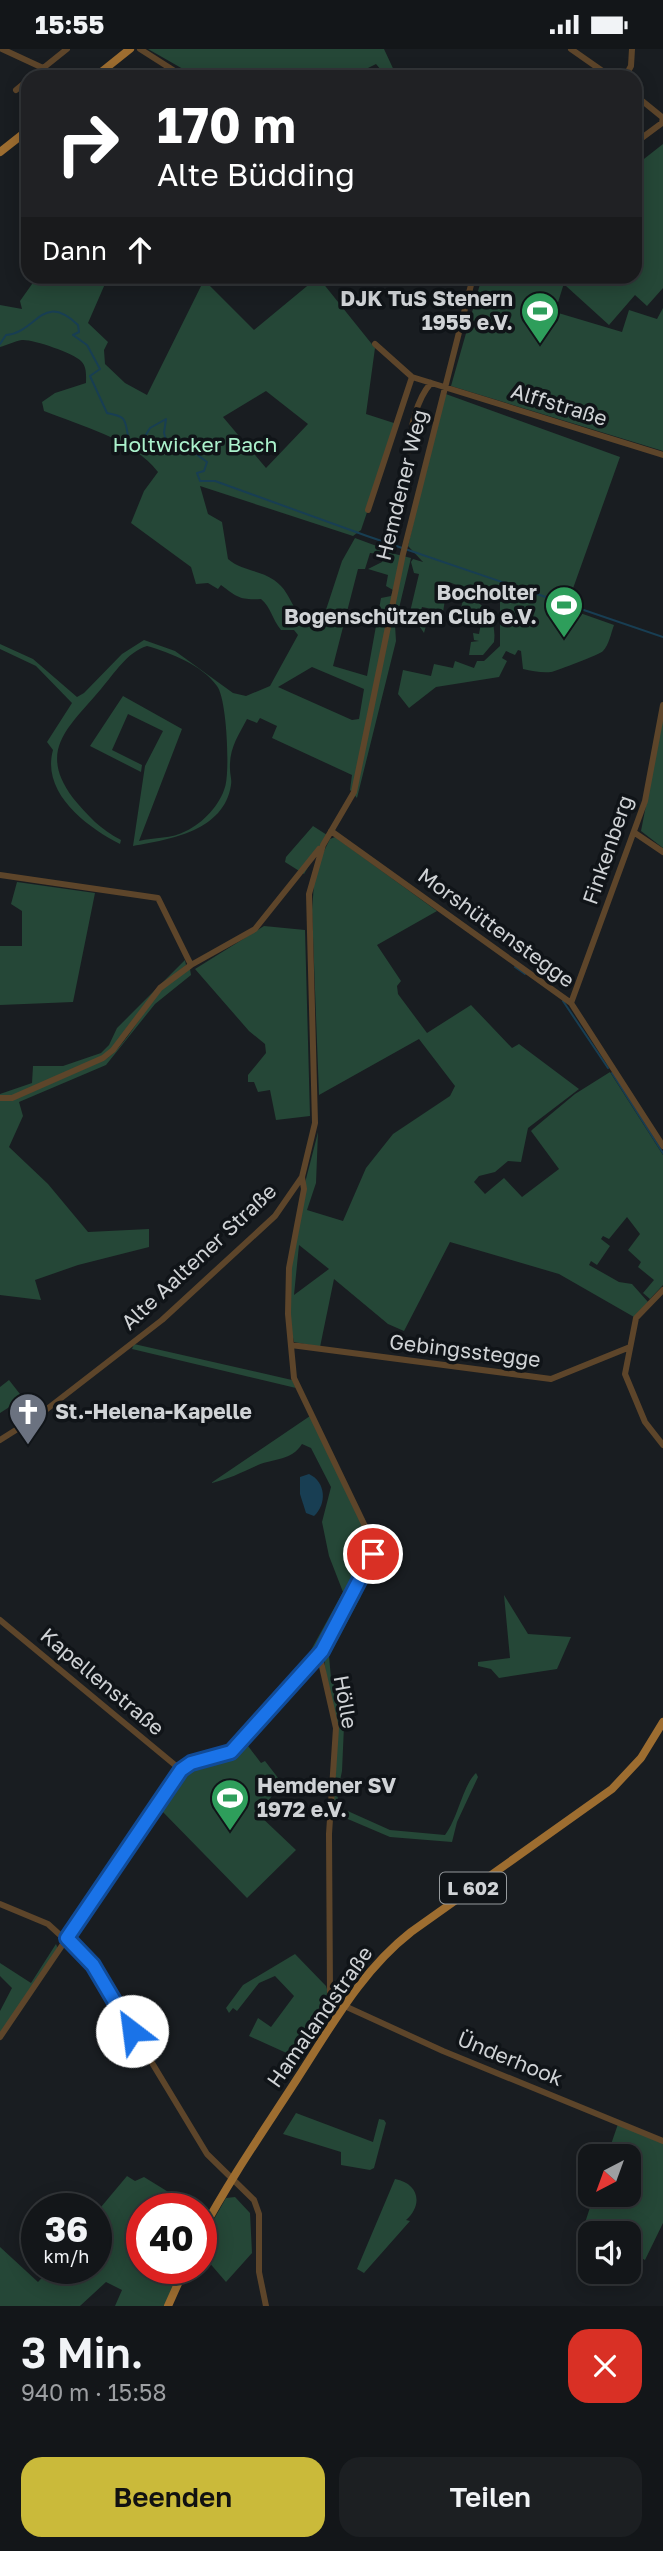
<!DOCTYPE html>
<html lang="de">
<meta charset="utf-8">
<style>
:root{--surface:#131619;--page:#1c1f22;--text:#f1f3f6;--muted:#9d9fa2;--line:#323538;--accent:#caba3a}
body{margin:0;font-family:"Golos Text",sans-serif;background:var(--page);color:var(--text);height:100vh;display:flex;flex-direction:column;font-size:26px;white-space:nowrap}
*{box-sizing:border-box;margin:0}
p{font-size:23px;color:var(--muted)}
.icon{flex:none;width:38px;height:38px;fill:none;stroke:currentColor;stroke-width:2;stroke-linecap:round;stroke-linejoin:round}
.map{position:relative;height:2257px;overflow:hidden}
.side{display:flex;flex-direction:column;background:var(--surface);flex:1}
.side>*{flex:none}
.hud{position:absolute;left:21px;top:21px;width:621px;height:214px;border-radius:21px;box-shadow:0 4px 18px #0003,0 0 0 2px var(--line);background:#202124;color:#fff;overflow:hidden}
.needle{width:46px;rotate:221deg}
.fabs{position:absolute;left:578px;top:2095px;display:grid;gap:14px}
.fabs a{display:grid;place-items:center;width:63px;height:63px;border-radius:14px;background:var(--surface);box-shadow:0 4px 18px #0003,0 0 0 2px var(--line);font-size:35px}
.speed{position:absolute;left:21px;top:2144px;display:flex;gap:14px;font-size:35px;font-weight:700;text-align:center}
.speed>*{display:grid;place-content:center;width:91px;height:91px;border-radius:50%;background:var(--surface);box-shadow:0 4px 18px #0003,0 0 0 2px var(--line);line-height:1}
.speed small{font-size:18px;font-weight:400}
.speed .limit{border:10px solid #d22;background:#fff;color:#111}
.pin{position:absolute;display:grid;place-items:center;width:60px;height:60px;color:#fff;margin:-30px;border:4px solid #fff;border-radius:50%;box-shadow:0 2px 7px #0007}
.me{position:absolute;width:77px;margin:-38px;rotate:330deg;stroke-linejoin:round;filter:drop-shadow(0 0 5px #0008)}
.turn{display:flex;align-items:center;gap:24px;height:147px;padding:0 21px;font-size:32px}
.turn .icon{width:91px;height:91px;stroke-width:2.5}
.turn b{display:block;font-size:49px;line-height:60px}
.then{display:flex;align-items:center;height:66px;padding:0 21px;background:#0003;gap:14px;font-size:26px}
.round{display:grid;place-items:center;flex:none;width:74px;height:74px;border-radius:21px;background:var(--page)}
.head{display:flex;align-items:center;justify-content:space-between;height:119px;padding:0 21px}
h1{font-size:42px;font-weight:600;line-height:52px}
.cta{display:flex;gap:14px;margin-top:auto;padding:14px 21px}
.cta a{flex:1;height:80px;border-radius:21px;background:var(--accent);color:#111;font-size:28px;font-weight:600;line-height:80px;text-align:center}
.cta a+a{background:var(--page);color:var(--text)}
.status{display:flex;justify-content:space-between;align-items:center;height:49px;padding:0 35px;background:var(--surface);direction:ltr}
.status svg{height:19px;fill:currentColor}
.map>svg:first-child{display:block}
</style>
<div class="status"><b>15:55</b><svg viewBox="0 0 49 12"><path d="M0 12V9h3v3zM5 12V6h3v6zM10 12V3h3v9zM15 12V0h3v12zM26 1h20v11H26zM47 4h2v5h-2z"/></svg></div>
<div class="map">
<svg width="663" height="2257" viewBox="0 0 663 2257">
<rect width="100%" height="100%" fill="#191d21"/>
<path fill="#254737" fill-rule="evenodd" d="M148 0H384L397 28H387L376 15 350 28H197Z
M663 95V239L647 257 635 246 609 276 566 237 575 228H635V117Z
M37 228H108L88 274 108 293 104 301 105 315 125 334 147 346 204 231 254 281 318 228 375 299 366 365 397 375 361 481 353 487 200 437 208 465 222 473 228 510C242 522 260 521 274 531 296 546 288 569 321 576L342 512 355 489 382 499 380 505 370 504 365 520H358L333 617 367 627 381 549 391 547 393 541 386 537 388 526 368 520 382 513 387 503 411 509 395 576 396 592 357 749 350 741 352 726 272 689 277 677 260 669 257 674 247 670C238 687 229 700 230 720 230 726 232 730 231 736 224 782 171 790 133 797L145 717 163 682 128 665 112 701 142 716 141 723 90 697 123 647 182 680 139 792C154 788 172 790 186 782 203 774 220 756 225 738 230 723 227 650 217 637 202 616 171 604 147 597 127 603 114 625 101 640 69 678 37 701 73 749 87 766 101 781 121 791L120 795C87 778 41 744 53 701L47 693 72 654 36 617 0 600V595L33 610 77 648 84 644 122 605 144 591 175 602 233 644 246 647 270 637 298 586 294 581H281C272 570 271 558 261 550 241 551 238 549 221 536L218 540 208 534 196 535 191 518 131 474 144 442 158 423C133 390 81 377 44 362L42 353 55 344 86 334C86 326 87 318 81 312 74 304 32 290 22 291 15 292 7 296 0 298V256L22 260 20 252ZM266 342 308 375 266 419 223 368ZM312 618 364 640 359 670 352 671 278 638Z
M482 228H554L565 231 555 263 622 283 629 261 657 270 663 259V402L451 337Z
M443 344 620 408 566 559 614 576C611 584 609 596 603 602 601 605 556 622 551 623 542 624 532 622 523 620L521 602 518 601 515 606 506 602 502 609 507 612 499 628 436 638 409 659 398 645 403 621 431 627 434 615 453 619 455 612 474 619 477 612H484L500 597V542H490L499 544 496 554 483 552 484 541H469L449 533 448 539C475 547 498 562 494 593L483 606H469L471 593 479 592 474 591 473 584 479 585 481 574 471 568 458 571 464 547 446 544 442 570 436 569 437 561 422 558 420 567 428 569 424 584 410 563 419 525 414 524 411 513 413 510 423 513 408 497Z
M663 669V799L641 782Z
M313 777 327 786 304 825 285 813 286 808Z
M335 788 437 862 377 896 401 932 397 937 398 945 427 984 471 956 512 999 519 995 579 1040 528 1079 521 1113 508 1112 495 1123 479 1127 474 1133 485 1145 504 1129 522 1148 559 1120 531 1082 533 1080 575 1045 610 1023 663 1106V1236L650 1250 643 1244 654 1231 638 1218 641 1213 628 1201 640 1185 627 1168 609 1190 603 1187 601 1190 610 1197 597 1216 591 1212 589 1216 619 1233 632 1235 648 1253 634 1268 559 1225 450 1193 404 1282 388 1275 334 1230 320 1298 294 1293C277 1225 302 1148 318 1083L316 1134 307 1161 343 1172 366 1119 393 1085 450 1047 455 1037 419 990 319 1046 312 861 314 835 321 808 330 790ZM299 1196 329 1220 294 1246Z
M17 833 95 844 73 953 0 956V897H22V862L11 855Z
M264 877 305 881 310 1067 276 1071 270 1041 258 1043 254 1033H248V1026L266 1004 265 995 249 982 195 920Z
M185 911 186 916C151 943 129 976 103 1012 135 993 149 936 190 920L191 926 155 955 106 1016 19 1053 23 1067 9 1098 48 1135 88 1183 149 1180V1198L78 1216 35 1231 41 1251 0 1246V1045L32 1034 33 1017H63L101 1004 109 996 117 979Z
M134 1295 292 1331 296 1339 132 1300Z
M9 1331 34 1363 22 1372 11 1357 0 1364V1338Z
M310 1367 373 1499 351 1544 315 1606 311 1601 343 1543 329 1507 322 1473 331 1438 311 1399 302 1395C291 1412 275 1409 258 1416 242 1423 229 1430 211 1434Z
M357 1546 361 1547 329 1607 331 1629 340 1650 344 1677 342 1722 337 1746 341 1759 390 1781 445 1786C458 1769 463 1736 476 1724L478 1728 457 1773 452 1793 390 1788 336 1765 333 1758 337 1679 326 1631 324 1603Z
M504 1546 528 1585 571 1588 557 1620 499 1629 491 1620 478 1617V1613L510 1609Z
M245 1693 261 1714 265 1712 282 1734 258 1765 296 1801 247 1849 160 1760 191 1722 230 1708Z
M56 1895 58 1900 0 1986V1962L12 1939 0 1927V1914L31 1934Z
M295 1905 326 1937 330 1949 339 1956 302 2011 249 1987 258 1969 271 1978 294 1947 275 1927 259 1934 237 1962 233 1959 229 1964 226 1959 243 1936Z
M296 2064 373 2093 379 2070 384 2071 386 2074 374 2119 370 2121 341 2116V2103L283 2085Z
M618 2075 663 2093V2174L645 2211 628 2202V2184H597L584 2177 594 2146H628V2107H607Z
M127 2127 135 2132 144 2128 170 2144 166 2149 173 2155 170 2159 142 2160V2219H181L165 2257H115L122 2241 106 2233 80 2257H0V2198L38 2233 51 2219H96V2164Z
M395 2130C418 2134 424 2155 406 2171L410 2172 364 2224 357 2220Z
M235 2148 250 2164 252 2204 226 2233 201 2204V2193L226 2149Z"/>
<path fill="#183e53" d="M309 1425C326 1433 327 1455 314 1467L306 1464 300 1445V1428Z"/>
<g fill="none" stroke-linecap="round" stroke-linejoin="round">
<path stroke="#183e53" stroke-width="2" d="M0 295 6 286C38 283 42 242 78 276L79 283 73 286 87 296 100 320 90 327 107 364C129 368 124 371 129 391L148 400 144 389 150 379 166 370 164 384 166 391 172 393 176 390 207 413 204 422 197 424 200 432H215L367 487 663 588
M515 918 525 925
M563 952 608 1019
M612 1024 663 1104"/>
<path stroke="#5d452a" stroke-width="6" d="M2 0 43 19
M140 0 184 28
M571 0 611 28
M32 28 67 0
M625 28 631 17 632 0
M16 41 28 31
M635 46 662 68
M635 94 662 74 663 68
M375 295 412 328 663 406
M409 402C410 380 416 351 431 334
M368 461 412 328
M331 782 571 954 663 1097
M635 784 663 803
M0 826 158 849 191 916
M571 954 645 752 663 656
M0 1049H12L103 1009 113 1001 160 939 191 916 255 880 319 800
M302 1128 304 1140 289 1219 288 1265 294 1329 375 1498 356 1542 322 1603 321 1613 336 1679 329 1785 330 1945 349 1959 443 2002 663 2092
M663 1241 636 1269 625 1325 645 1373 663 1396
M291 1296 551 1330 630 1298
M0 1391 38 1367 162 1271 275 1167 302 1128 315 1074 309 845 323 796 354 743 403 505 473 228
M0 1571 181 1721
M0 1855 48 1875 93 1916 207 2105 254 2151 259 2165V2223L266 2257
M0 1988 181 1721 191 1714 231 1703 321 1604"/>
<path stroke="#9d6d30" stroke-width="8" d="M95 28 130 0
M0 103 28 81
M201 2184C230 2130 264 2081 297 2030 331 1978 361 1922 411 1883L612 1740 641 1709 663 1673
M168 2257 185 2219"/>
</g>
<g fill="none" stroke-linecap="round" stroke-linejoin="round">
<defs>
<path id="route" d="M132 1982 93 1916 67 1889 181 1721 191 1714 231 1703 322 1602 373 1505"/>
</defs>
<use href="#route" stroke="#114b97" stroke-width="18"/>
<use href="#route" stroke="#1a73e8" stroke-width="12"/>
</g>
<defs>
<symbol id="stadium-pin" viewBox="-11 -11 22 30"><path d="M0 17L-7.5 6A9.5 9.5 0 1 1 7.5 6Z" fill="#2e9e5b" stroke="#101418"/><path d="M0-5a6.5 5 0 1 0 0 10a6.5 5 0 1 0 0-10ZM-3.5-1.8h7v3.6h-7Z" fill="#fff"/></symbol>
<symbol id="church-pin" viewBox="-11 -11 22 30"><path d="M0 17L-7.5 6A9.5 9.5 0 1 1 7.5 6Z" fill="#6b7280" stroke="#101418"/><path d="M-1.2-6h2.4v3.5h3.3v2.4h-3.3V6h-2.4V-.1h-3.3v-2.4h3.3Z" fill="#fff"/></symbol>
</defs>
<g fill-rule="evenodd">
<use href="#stadium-pin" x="518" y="240" width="44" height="60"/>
<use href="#stadium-pin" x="542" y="534" width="44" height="60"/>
<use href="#church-pin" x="6" y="1341" width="44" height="60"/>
<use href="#stadium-pin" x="208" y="1727" width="44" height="60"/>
</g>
<g text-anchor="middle" stroke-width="7" stroke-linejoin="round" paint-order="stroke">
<rect fill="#101418" stroke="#969a9d" stroke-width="2" x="440" y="1823.5" width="66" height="31" rx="5"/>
<g font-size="19" font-weight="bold" fill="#d0d3d6">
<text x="473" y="1846">L 602</text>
</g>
<g font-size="21" font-weight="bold" fill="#d0d3d6" stroke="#101418" text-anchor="end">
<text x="513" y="257">DJK TuS Stenern<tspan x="513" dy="24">1955 e.V.</tspan></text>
<text x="537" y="551">Bocholter<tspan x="537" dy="24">Bogenschützen Club e.V.</tspan></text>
<text x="55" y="1370" text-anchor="start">St.-Helena-Kapelle</text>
<text x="257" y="1744" text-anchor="start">Hemdener SV<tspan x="257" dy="24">1972 e.V.</tspan></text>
</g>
<g font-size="21" fill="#d0d3d6" stroke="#101418">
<text transform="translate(559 356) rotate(17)" y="7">Alffstraße</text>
<text transform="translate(402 436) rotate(-76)" y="7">Hemdener Weg</text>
<text transform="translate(608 801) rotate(-71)" y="7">Finkenberg</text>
<text transform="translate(496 879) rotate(36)" y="7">Morshüttenstegge</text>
<text transform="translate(199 1208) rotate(-43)" y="7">Alte Aaltener Straße</text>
<text transform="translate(465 1302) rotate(7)" y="7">Gebingsstegge</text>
<text transform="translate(102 1633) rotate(40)" y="7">Kapellenstraße</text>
<text transform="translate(345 1653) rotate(80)" y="7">Hölle</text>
<text transform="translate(320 1968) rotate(-55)" y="7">Hamalandstraße</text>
<text transform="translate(510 2010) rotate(22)" y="7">Ünderhook</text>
</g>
<g font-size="21" fill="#abf1cc" stroke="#101418">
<text x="195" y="403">Holtwicker Bach</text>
</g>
</g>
</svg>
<div class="fabs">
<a><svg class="needle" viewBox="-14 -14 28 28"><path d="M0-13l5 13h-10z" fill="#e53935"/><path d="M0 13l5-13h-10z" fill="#9d9fa2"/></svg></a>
<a><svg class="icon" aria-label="sound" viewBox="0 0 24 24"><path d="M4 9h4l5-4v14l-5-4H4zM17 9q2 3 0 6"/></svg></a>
</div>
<div class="speed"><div>36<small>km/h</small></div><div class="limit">40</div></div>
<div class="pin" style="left:373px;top:1505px;background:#d93025"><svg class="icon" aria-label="arrive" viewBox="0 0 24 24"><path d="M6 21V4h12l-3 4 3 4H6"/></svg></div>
<svg class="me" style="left:132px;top:1982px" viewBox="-20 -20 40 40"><circle r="19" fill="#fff"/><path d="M0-13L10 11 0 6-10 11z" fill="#1a73e8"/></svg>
<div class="hud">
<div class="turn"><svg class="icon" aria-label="right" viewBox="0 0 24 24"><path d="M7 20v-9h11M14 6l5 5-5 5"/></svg><div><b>170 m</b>Alte Büdding</div></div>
<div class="then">Dann<svg class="icon" aria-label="ahead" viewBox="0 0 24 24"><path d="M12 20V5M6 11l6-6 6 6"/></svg></div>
</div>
</div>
<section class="side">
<div class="head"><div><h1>3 Min.</h1><p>940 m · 15:58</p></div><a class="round" style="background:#d93025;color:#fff"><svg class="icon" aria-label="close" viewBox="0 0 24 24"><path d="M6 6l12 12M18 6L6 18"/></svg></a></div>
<div class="cta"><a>Beenden</a><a>Teilen</a></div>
</section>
